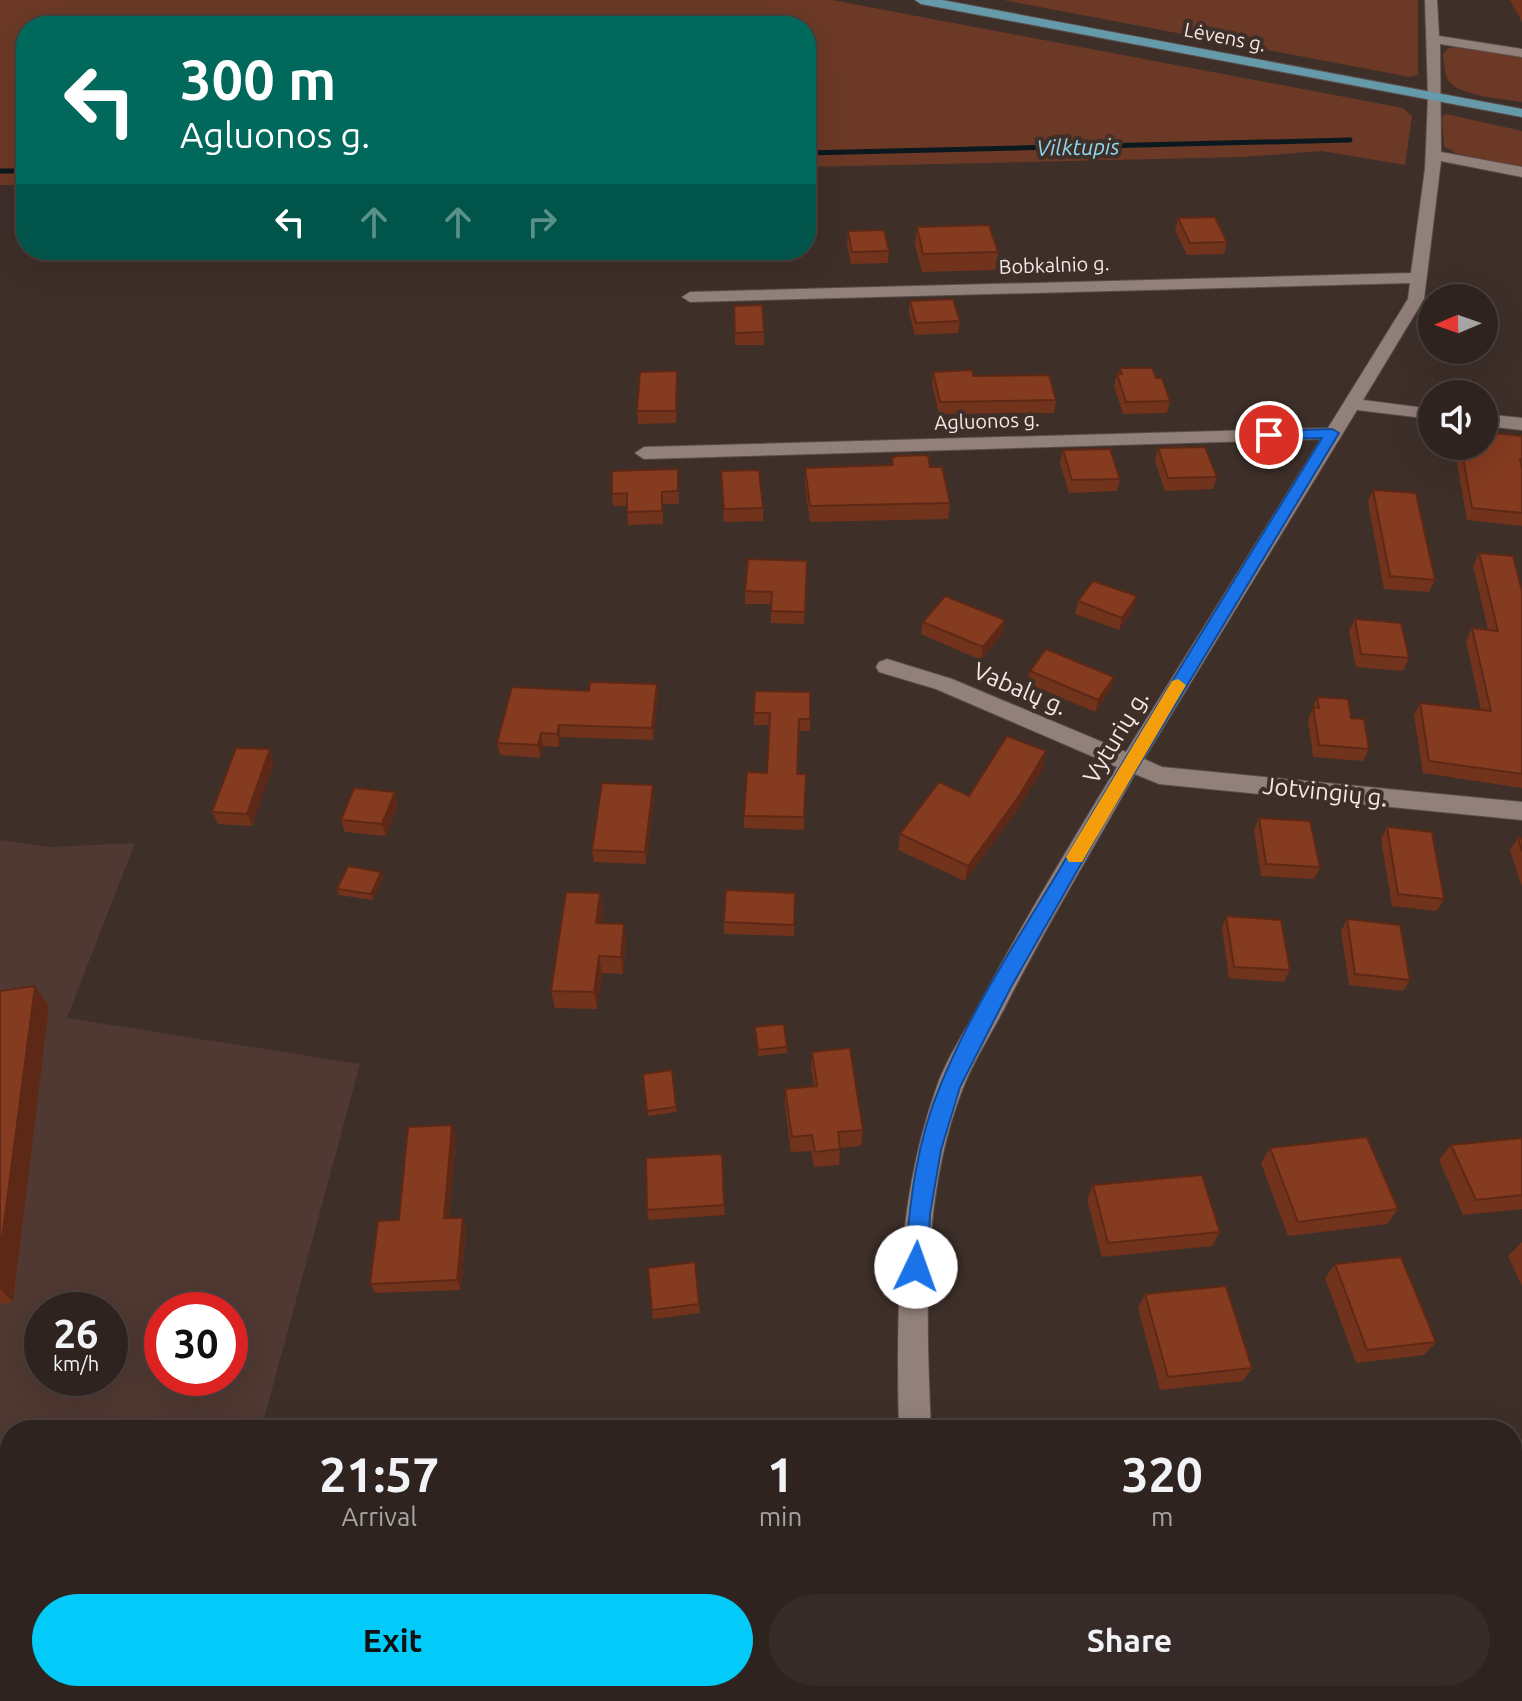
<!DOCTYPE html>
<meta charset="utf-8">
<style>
:root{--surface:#2e231f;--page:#362b28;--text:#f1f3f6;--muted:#a7a4a4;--line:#49403d;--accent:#03cbf9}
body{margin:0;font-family:Ubuntu,sans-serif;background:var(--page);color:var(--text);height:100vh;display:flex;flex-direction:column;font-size:30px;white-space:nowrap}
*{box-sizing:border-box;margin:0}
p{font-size:26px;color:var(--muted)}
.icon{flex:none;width:44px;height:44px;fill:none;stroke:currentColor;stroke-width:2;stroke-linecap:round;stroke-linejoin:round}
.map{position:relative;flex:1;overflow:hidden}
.drawer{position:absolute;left:0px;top:1420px;width:1522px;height:282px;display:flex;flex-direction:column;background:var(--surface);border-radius:32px 32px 0 0;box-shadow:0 8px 32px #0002,0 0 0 2px var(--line)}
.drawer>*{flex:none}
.banner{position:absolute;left:16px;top:16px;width:800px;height:244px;border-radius:32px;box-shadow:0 8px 32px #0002,0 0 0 2px var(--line);background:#00695c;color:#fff;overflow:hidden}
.needle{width:52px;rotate:268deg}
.fabs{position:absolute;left:1418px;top:284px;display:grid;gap:16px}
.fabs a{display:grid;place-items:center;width:80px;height:80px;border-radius:50%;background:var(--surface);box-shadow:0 8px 32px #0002,0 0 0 2px var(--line);font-size:40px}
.speed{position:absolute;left:24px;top:1292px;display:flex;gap:16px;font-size:40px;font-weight:700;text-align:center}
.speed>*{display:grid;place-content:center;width:104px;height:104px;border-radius:50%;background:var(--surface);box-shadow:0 8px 32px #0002,0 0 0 2px var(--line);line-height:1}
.speed small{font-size:20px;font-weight:400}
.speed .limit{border:12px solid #d22;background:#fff;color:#111}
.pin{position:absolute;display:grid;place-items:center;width:68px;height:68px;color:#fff;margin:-34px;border:4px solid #fff;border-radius:50%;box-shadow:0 2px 8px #0007}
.me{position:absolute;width:88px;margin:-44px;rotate:3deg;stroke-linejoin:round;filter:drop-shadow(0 0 6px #0008)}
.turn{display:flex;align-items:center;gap:28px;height:168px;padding:0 32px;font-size:36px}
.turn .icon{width:104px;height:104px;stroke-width:2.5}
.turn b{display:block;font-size:56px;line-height:68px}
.lanes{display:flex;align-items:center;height:76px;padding:0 32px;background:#0003;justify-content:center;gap:40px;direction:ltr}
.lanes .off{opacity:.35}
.eta{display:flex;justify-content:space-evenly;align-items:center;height:136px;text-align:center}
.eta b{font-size:48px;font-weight:700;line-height:56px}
.primary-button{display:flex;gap:16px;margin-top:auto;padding:16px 32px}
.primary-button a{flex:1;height:92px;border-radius:48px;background:var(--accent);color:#111;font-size:32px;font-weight:700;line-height:92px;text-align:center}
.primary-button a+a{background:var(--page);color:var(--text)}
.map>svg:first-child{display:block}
</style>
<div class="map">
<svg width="1522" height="1701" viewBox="0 0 1522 1701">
<rect width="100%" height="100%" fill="#3e2f29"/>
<path fill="#4f3932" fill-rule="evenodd" d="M0 840 50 847 135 843 67 1018 360 1064 261 1430H10V1664L0 1666ZM42 1310H110V1378H42ZM162 1310H230V1378H162Z"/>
<path fill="#6c3926" d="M0 0H832L1403 108 1412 116 1405 165 1322 151 1242 157 806 167V26H26V185H0Z
M1003 0H1418V75L1410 77Z
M1455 47 1522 57V102C1504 99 1457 96 1448 80 1444 73 1444 61 1443 54L1447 49Z
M1446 114 1522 131V168L1457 154 1444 146 1442 117Z"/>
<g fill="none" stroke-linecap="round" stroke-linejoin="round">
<path stroke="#0b191e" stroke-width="5" d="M806 153 1350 140
M0 171H26"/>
<defs>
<path id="street" d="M1425 0H1437L1439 36 1522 49V57L1440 44 1441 152 1522 167V177L1441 161 1424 299 1363 400 1432 409V419L1357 410 1144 759 1162 767 1522 802V820L1159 784 1135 774C1091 852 1045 928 1005 1007 991 1034 974 1060 963 1088 921 1194 926 1318 931 1430H899C896 1315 897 1199 936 1089 946 1059 966 1030 980 1003 1023 922 1070 845 1117 767L936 689 879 672 876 667 879 662 887 659 952 679 1126 752 1321 439 644 459 635 453 644 447 1328 428 1408 299 1410 283 690 302 682 297 690 292 1411 273 1425 169 1428 97Z
M1484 414 1522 418V430L1484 426Z"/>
<path id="secondary" d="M1522 1441V1473L1512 1474V1442Z
M30 1692H103L99 1701H26Z"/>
<path id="primary" d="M915 0H942L1522 109V117L921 4Z"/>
</defs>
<use href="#street" stroke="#5b4d49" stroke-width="2"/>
<use href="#secondary" stroke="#5b4d49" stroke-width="2"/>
<use href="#primary" stroke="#5b4d49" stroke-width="2"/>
<use href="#street" fill="#92807a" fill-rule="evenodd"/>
<use href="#secondary" fill="#7c8d93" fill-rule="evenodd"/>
<use href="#primary" fill="#659aab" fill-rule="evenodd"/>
</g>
<path fill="#72331c" d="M1510 0H1522V22Z
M1178 218 1227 242 1224 254 1187 255 1175 230Z
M917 227 998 252 995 270 922 272 915 245Z
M848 231 889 251 888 263 851 264 847 243Z
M910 301 960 321 958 333 915 335 909 313Z
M734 306 764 332V345H735Z
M1120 368 1156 378 1170 401 1167 413 1123 414 1114 386 1117 374H1119Z
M677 371 676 423 638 424 637 411Z
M933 372 1056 400 1054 413 939 414 932 384Z
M1522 436V526L1467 520 1454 446H1484Z
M1158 448 1217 477 1213 489 1165 491 1155 461Z
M1063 450 1120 479 1117 491 1069 493 1060 463Z
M892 458 930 467 950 503 948 519 810 522 805 484V468L891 465Z
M678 469 679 504H663V524L628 525 627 506H613L612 494Z
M721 471 763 508V521L724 522Z
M1373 490 1435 580 1429 592 1384 589 1368 502Z
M1479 553 1522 591V788L1423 773 1414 715 1420 703 1481 710 1466 641 1472 628 1488 630 1473 566Z
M807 561 804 624 771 623V604H745V591Z
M1137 596 1133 609 1119 630 1075 614 1078 601Z
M1355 619 1409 658 1403 671 1356 667 1349 631Z
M923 622 1003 633 981 660 921 634Z
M1030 671 1111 689 1095 712 1027 683Z
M657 684 658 696 653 740 561 737 559 747 543 746 540 758 500 755 497 743 589 691Z
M810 692V731H799L797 774H806L804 830 744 828V816L767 773 770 725H754V713Z
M1317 697 1351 718 1369 749 1363 761 1313 757 1308 720Z
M274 761 252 826 218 824 212 812Z
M1043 768 1016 812 965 881 898 850 900 834 969 796Z
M395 792 398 804 386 836 345 832 341 820Z
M654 797 646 864 594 862 592 850Z
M1259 818 1320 867 1314 879 1261 876 1254 830Z
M1387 827 1444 899 1437 911 1392 906 1381 839Z
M1518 838H1522V887L1510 850Z
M381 872 383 878 373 900 339 895 337 889Z
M600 893 603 910 601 923 624 924 626 941 623 974 602 973 597 1009 555 1008 551 991Z
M795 893 794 936 724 934V922Z
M1226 916 1290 970 1284 982 1229 978 1222 928Z
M1347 919 1410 980 1403 991 1349 985 1341 931Z
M0 991 49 1006 13 1302 0 1304Z
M755 1027 787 1047V1053L758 1056Z
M812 1052 863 1130 861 1146 840 1148 839 1165 814 1167 811 1151 791 1152 785 1105V1089L814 1086 811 1068Z
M643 1074 676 1107 677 1112 648 1116Z
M456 1136 449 1218 466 1228 461 1290 375 1293 370 1284 399 1220Z
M1522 1138V1209L1463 1215 1439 1160 1451 1145Z
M1270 1148 1398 1209 1387 1224 1288 1236 1261 1163Z
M722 1154 725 1215 649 1220 647 1210Z
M1093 1185 1220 1232 1212 1246 1102 1257 1087 1200Z
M1522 1242V1286L1508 1256Z
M695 1262 700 1313 653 1319 652 1310Z
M1335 1264 1436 1342 1424 1355 1356 1363 1325 1278Z
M1145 1294 1252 1368 1243 1381 1160 1390 1138 1308Z
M963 1692H1045L1046 1701H961V1696Z
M1245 1692H1342L1270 1701H1248Z"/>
<path fill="#5d2916" d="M677 371 678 384 676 423V411Z
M1137 596 1133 609 1119 630 1122 618Z
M1005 620 1003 633 981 660 983 647Z
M1114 677 1111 689 1095 712 1098 700Z
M657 684 658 696 653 740 652 728Z
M559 725 561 737 559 747 557 734Z
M541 733 543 746 540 758 538 745Z
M270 749 274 761 252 826 247 814Z
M1046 751 1043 768 1016 812 965 881 968 866Z
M653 785 654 797 646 864 645 852Z
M395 792 398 804 386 836 382 824Z
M381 872 383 878 373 900 371 894Z
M600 893 603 910 599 940 596 923Z
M624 924 626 941 623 974 621 957Z
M599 956 602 973 597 1009 594 992Z
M35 986 49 1006 13 1302 0 1289V1254Z
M452 1125 456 1136 448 1228 444 1218Z
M463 1218 466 1228 461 1290 457 1280Z"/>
<path fill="#853b20" stroke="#5d2916" stroke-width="2" d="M1215 217 1227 242 1190 243 1178 218Z
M989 225 998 252 923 254 917 227Z
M884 230 889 251 852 252 848 231Z
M953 299 960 321 916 323 910 301Z
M762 305 764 332 735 333 734 306Z
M1120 368H1152L1156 378H1162L1170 401 1126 402 1117 374H1122Z
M972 370 973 376 1049 375 1056 400 940 402 933 372Z
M677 371 676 411H637L640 372Z
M1484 432 1522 436V459H1520L1522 468V513L1472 508 1461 446H1484Z
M1205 447 1217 477 1168 478 1158 448Z
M1110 449 1120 479 1072 480 1063 450Z
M928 455 930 467H942L950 503 810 506 805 468 893 465 892 458 897 456Z
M678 469V491L662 492V511L627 512V493L612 494V471Z
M759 470 763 508 724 509 721 471Z
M1373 490 1416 493 1435 580 1390 576Z
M1479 553 1513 556 1522 591V774L1429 761 1420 703 1491 711 1472 628 1498 631Z
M748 559 807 561 805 612 771 611 772 592 745 591Z
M1093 581 1137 596 1122 618 1078 601Z
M945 596 1005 620 983 647 923 622Z
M1355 619 1401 623 1409 658 1361 654Z
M1046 649 1114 677 1098 700 1030 671Z
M590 682 657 684 652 728 559 725 557 734 541 733 538 745 497 743 512 687 589 691Z
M755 691 810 692V719H799L797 774H806L804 817 744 816 747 772 767 773 770 713H754Z
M1317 697 1348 699 1351 718 1364 719 1369 749 1319 745 1313 707 1319 708Z
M1007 736 1046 751 1019 796 968 866 900 834 939 782 969 796Z
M236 748 270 749 247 814 212 812Z
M602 783 653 785 645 852 592 850Z
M354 788 395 792 382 824 341 820Z
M1259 818 1310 821 1320 867 1266 864Z
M1387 827 1432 832 1444 899 1398 894Z
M1518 838H1522V851Z
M348 866 381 872 371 894 337 889Z
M726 890 795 893 794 925 724 922Z
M566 892 600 893 596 923 624 924 621 957 599 956 594 992 551 991Z
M1226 916 1281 920 1290 970 1234 967Z
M1347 919 1400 925 1410 980 1355 974Z
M35 986 0 1254V991Z
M784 1024 787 1047 758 1050 755 1027Z
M850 1048 863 1130 838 1132 840 1149 815 1152 812 1135 792 1137 785 1089 817 1086 812 1052Z
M672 1070 676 1107 647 1111 643 1074Z
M452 1125 444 1218H463L457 1280 370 1284 378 1221 399 1220 408 1127Z
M1367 1137 1398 1209 1298 1222 1270 1148Z
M1522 1138V1195L1476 1200 1451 1145Z
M722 1154 724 1205 647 1210 646 1158Z
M1202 1175 1220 1232 1108 1243 1093 1185Z
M1401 1257 1436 1342 1367 1350 1335 1264Z
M695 1262 699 1304 652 1310 648 1268Z
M1226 1286 1252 1368 1168 1377 1145 1294Z
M1512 1641 1516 1652H1512Z
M965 1692H1045L1046 1701H966Z
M1258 1692H1292L1259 1696Z"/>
<path fill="#1a73e8" stroke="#114b97" stroke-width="2" d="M1332 429 1339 433 1106 820 1011 987 960 1087 941 1150 930 1214 928 1267 924 1275 916 1278 909 1275 905 1267C909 1206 916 1142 941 1084 972 1008 1019 937 1061 867 1145 722 1234 581 1322 438L1269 439 1262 435 1269 431Z"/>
<path fill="#f59e0b" d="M1178 679 1186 685 1082 862H1069L1066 857 1069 852 1172 681Z"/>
<g text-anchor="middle" stroke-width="8" stroke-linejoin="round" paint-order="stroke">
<g font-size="20" fill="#f3e8e5" stroke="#3e2f29">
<text transform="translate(1225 37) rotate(11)" y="7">Lėvens g.</text>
<text transform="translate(1054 265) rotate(-2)" y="7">Bobkalnio g.</text>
<text transform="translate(987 421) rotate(-2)" y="7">Agluonos g.</text>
</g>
<g font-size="22" font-style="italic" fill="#8dd8f2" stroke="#3e2f29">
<text transform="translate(1078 147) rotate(-1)" y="8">Vilktupis</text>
</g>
<g font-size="24" fill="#f3e8e5" stroke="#3e2f29">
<text transform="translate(1020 689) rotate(23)" y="8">Vabalų g.</text>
<text transform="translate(1116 737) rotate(-59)" y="8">Vyturių g.</text>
<text transform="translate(1325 792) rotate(6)" y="8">Jotvingių g.</text>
</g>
</g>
</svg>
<div class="fabs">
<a><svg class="needle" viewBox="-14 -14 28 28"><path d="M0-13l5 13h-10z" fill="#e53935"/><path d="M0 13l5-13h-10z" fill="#a7a4a4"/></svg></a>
<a><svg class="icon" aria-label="sound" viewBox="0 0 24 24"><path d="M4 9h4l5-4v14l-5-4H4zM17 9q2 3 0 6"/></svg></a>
</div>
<div class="speed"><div>26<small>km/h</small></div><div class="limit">30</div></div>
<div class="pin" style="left:1269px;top:435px;background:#d93025"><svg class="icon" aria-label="arrive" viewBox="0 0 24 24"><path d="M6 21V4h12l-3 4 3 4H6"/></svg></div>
<svg class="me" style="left:916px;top:1267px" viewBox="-20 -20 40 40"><circle r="19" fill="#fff"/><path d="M0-13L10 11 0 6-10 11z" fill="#1a73e8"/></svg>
<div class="banner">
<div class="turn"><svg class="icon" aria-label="left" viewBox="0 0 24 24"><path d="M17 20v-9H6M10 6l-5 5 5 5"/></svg><div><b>300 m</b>Agluonos g.</div></div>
<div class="lanes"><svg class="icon" aria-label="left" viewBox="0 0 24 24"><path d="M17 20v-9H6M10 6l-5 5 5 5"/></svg><svg class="icon off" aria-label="ahead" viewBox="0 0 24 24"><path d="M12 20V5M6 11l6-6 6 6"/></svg><svg class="icon off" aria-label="ahead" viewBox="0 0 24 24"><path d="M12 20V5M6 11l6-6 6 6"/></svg><svg class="icon off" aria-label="right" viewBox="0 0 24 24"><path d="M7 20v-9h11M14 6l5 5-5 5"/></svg></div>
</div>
<section class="drawer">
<div class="eta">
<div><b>21:57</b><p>Arrival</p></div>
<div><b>1</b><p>min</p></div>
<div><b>320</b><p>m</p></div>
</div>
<div class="primary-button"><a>Exit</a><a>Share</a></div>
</section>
</div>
